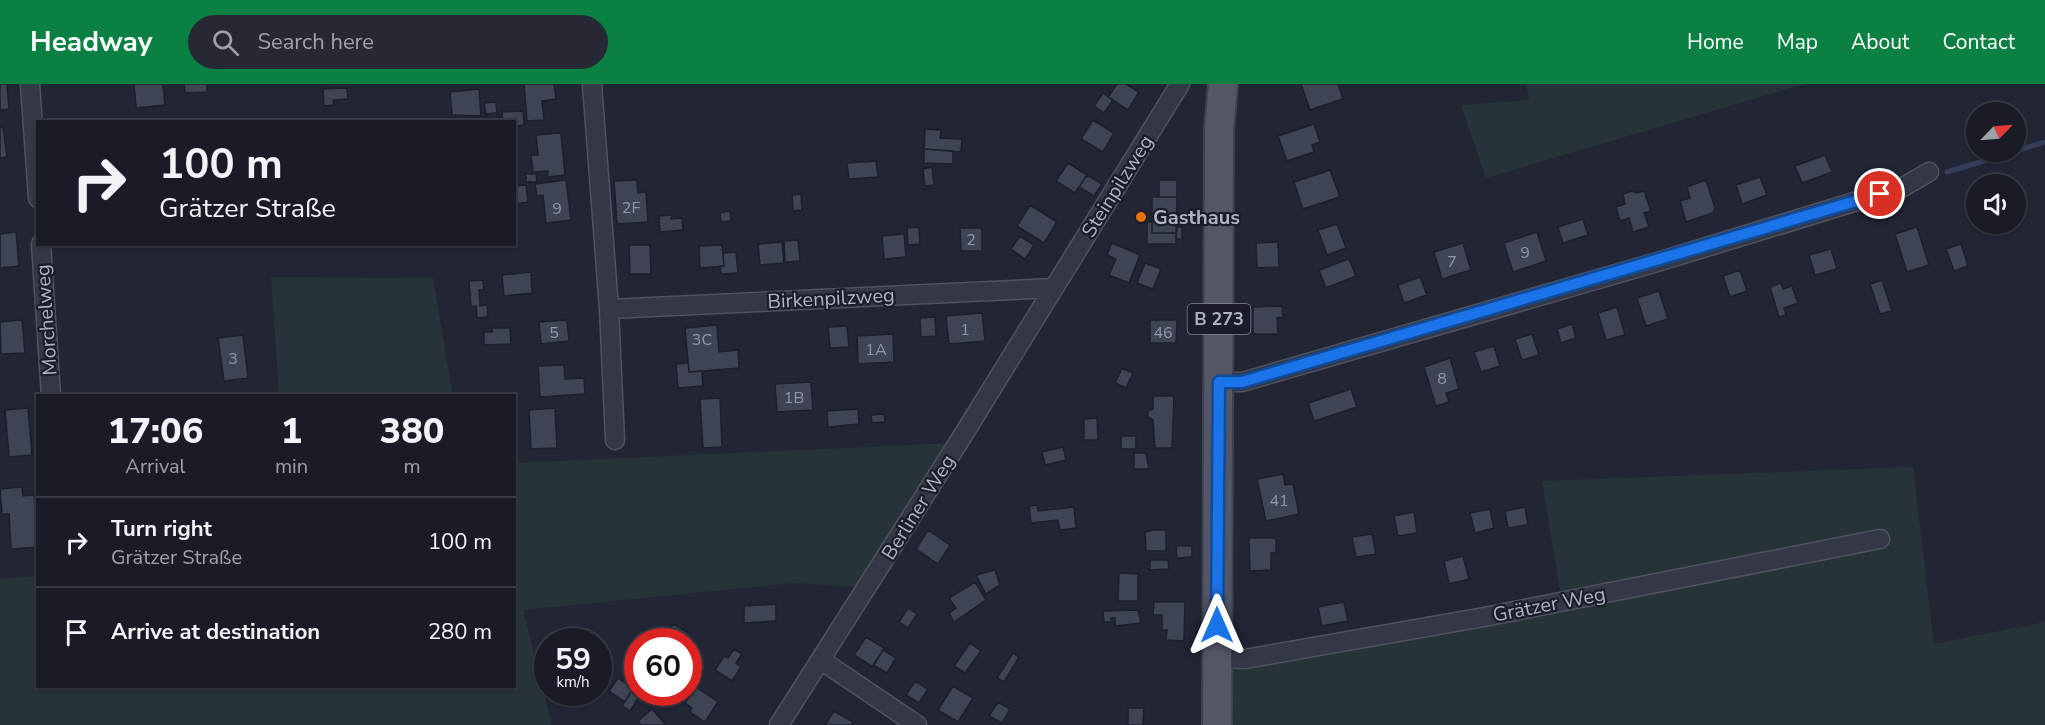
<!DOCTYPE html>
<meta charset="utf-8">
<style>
:root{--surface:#191c27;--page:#262933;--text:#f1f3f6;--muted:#9fa1a7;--line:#373a44;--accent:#0b8043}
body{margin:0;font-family:"Nunito Sans",sans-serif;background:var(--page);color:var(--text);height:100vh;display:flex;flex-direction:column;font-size:22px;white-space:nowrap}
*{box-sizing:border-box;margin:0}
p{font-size:20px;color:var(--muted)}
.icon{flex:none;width:33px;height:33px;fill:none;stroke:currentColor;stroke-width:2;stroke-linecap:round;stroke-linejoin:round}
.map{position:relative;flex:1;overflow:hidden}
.sheet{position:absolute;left:36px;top:310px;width:480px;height:294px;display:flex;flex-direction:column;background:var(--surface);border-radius:0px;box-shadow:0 2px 4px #0004,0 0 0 2px var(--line)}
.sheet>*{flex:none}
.hud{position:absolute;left:36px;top:36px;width:480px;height:126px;border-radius:0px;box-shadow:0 2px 4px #0004,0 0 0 2px var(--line);background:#191c27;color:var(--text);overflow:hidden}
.needle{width:39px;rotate:65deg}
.tools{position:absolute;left:1966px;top:18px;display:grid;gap:12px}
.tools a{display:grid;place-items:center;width:60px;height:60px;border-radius:50%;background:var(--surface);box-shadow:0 2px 4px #0004,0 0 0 2px var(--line);font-size:30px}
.speed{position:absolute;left:534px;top:544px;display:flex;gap:12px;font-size:30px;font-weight:700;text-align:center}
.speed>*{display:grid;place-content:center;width:78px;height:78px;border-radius:50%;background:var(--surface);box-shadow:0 2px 4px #0004,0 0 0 2px var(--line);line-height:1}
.speed small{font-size:15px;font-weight:400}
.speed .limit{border:9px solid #d22;background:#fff;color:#111}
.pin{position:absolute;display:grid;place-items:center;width:51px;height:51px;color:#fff;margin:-26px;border:3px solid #fff;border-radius:50%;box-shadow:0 2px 6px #0007}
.me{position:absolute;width:66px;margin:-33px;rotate:0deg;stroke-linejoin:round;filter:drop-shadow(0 0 4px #0008)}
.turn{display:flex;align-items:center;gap:21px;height:126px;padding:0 24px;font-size:27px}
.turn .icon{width:78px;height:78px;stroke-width:2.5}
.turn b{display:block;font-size:42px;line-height:51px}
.eta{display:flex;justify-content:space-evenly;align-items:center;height:102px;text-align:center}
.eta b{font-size:36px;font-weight:800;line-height:42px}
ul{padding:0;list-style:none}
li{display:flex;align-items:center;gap:18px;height:90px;padding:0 24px;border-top:2px solid var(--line)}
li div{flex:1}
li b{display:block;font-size:22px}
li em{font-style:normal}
header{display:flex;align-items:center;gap:36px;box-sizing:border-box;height:84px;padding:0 30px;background:var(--accent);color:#fff}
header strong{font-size:28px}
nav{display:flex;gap:33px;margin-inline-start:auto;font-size:21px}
.search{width:420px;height:54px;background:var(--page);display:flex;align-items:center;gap:15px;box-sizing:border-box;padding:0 21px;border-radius:33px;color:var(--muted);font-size:22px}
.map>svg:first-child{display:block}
</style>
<header>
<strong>Headway</strong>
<div class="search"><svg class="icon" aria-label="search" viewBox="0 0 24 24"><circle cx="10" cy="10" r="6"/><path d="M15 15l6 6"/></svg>Search here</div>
<nav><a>Home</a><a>Map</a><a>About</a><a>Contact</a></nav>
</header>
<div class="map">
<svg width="2045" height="641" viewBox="0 0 2045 641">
<rect width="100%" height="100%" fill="#212534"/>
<path fill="#263338" d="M1526 0H1805L1486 94 1461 21 1529 16Z
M271 193 433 194 453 312H279Z
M952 359 860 503 794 499 523 526 552 641H0V495L37 492 38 603H514L515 379Z
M1913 383 1934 560 2045 538V641H1222V585L1563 525 1542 397Z"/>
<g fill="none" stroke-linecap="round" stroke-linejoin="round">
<path stroke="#363d5a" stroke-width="5" d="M2016 67 2045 58
M1947 88 2014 68"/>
</g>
<path fill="#3f4455" stroke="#1c1f2b" stroke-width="1.5" d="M0 0H7L9 25 0 26Z
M134 0H163L165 21 136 24Z
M184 0H207V8L185 9Z
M524 0H554L556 15 542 17 544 36 527 37Z
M1117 0H1126L1139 8 1128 26 1108 13Z
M1301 0H1338L1343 15 1310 26Z
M347 4 348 15 333 16 334 21 324 22 323 5Z
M479 5 481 32 452 31 450 8Z
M1103 9 1113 16 1104 29 1094 22Z
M496 18 497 29 486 30 484 19Z
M523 27 524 41 514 42V38H503L502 28Z
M1093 36 1114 49 1103 68 1081 55Z
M1314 40 1320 58 1312 61 1314 68 1287 77 1278 52Z
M0 43H3L7 73 0 74Z
M925 45 941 46 940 54 962 55 961 68 924 65Z
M561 49 565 91 548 93V87L533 88 531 71H538L536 51Z
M924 65 953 67V80L924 79Z
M1825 71 1832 88 1802 99 1795 82Z
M876 77 878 93 849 95 847 79Z
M1068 79 1087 91 1075 109 1056 97Z
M932 83 934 101 925 102 923 85Z
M1330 86 1340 113 1303 125 1294 98Z
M526 90H536L537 98H526Z
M1087 91 1102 100 1094 112 1079 103Z
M1760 93 1767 111 1742 120 1736 101Z
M566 96 571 136 546 139 543 111 537 112 535 100Z
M637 96 638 109 646 108 648 138 617 140 614 97Z
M1159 96H1177V113H1159Z
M1706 96 1715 124 1713 129 1686 138 1680 117 1690 114 1687 103Z
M526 101 528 118 514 120V102Z
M1632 107 1637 109 1644 107 1651 127 1644 129 1649 143 1633 148 1629 134 1620 137 1616 123 1625 120 1623 110Z
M801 110 802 126 793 127 792 111Z
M1152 113H1177L1176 149H1152Z
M1030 121 1057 138 1044 159 1017 142Z
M730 127 731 137 721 138 720 129Z
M672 131 671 135 682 134 683 146 660 148 659 132Z
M1583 135 1588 151 1563 159 1558 143Z
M1147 138H1152V149H1176V160H1147Z
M1337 140 1346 164 1327 171 1318 146Z
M919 143 920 160 908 161 907 144Z
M1177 143H1182V155H1176Z
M1917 143 1929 181 1907 188 1895 150Z
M960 144H982V167H961Z
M16 148 19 182 0 184V150Z
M1537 148 1546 177 1513 188 1504 159Z
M904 150 906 173 884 175 882 152Z
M1020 152 1034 161 1025 175 1011 165Z
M798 156 800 177 785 178 784 157Z
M782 158 784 179 760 181 758 160Z
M1278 158 1279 183 1257 184 1256 159Z
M1112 159 1140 171 1129 199 1109 191 1116 175 1107 171Z
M1463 159 1471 186 1442 195 1434 168Z
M1961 160 1968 182 1954 187 1946 165Z
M629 161H650L651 190H630Z
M722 161 724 182 700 184 699 162Z
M1831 165 1837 185 1815 191 1809 171Z
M736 168 738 189 721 190 720 182H724L723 169Z
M1349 175 1356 192 1326 204 1319 186Z
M1145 179 1161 185 1153 205 1137 199Z
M1740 186 1747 207 1730 213 1723 192Z
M531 188 532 209 504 212 502 191Z
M1420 193 1427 211 1404 219 1398 201Z
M483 196 484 206H479L480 222 487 221 488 233 477 234 476 222 471 223 469 197Z
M1882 196 1892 227 1880 230 1870 200Z
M1781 199 1783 205 1792 202 1798 219 1784 224 1786 231 1779 233 1770 203Z
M1659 207 1668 235 1646 242 1637 214Z
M1282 222 1283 233 1277 234 1278 250H1253V223Z
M1617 223 1625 251 1606 256 1598 229Z
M982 229 985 257 949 260 946 232Z
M935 233 936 252 921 253 920 234Z
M22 236 25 269 1 270 0 238Z
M567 236 569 257 541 260 539 238Z
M1150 236H1177L1176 259H1150Z
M1572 240 1576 254 1561 259 1557 245Z
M717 241 719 268 738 266 739 284 689 288 685 244Z
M847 242 849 263 830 264 828 243Z
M492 244H510L511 260 484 261V248H492Z
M893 250 894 278 858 280 857 252Z
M1532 250 1539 271 1522 276 1515 255Z
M243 251 248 294 224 297 218 254Z
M1494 262 1500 282 1481 288 1474 268Z
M1450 274 1459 305 1446 309 1449 318 1436 322 1424 283Z
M688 279 689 288 702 287 703 302 678 304 676 280Z
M564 281 565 295 584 294 585 310 540 313 538 282Z
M1122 284 1133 289 1126 304 1115 299Z
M811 298 813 326 777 328 775 300Z
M1351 305 1357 323 1314 337 1308 319Z
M1153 312H1174L1172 364H1155L1153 336 1148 333V327L1153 325Z
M720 314 722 363 703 364 700 315Z
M28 324 32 371 9 373 5 326Z
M555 324 557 364 531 365 529 326Z
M858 325 859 340 828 343 827 327Z
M884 330 885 338 872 339 871 331Z
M1097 334 1098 356H1084V335Z
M1121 352H1136V365H1121Z
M1063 363 1066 376 1045 381 1042 368Z
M1134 369H1146L1149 385H1134Z
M1283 390 1285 401 1293 400 1299 430 1266 437 1257 395Z
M22 403 23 412 34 411 38 463 11 465 9 430H2L0 405Z
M1037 421 1038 427 1074 423 1076 444 1060 446 1058 436 1031 439 1029 422Z
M1525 423 1528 441 1508 444 1505 427Z
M1490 425 1494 444 1475 449 1470 429Z
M1414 428 1417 449 1398 452 1394 432Z
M928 446 950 461 938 480 916 465Z
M1154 446H1166V467H1146L1145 448Z
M1372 450 1376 470 1356 473 1352 453Z
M1249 454H1276V469H1271V486L1250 487Z
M1176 462H1192V473L1177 474Z
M1463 472 1469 495 1449 500 1444 477Z
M1150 476H1168L1169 485 1150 486Z
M995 486 1000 501 986 510 976 491Z
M1119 489 1138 490V517H1118Z
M975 498 986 516 954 538 949 529 956 524 949 514Z
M1154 518H1185L1184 557 1166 556 1167 546H1162V531H1153Z
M1344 518 1348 537 1322 542 1318 523Z
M776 520V537L744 539V522Z
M908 524 917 530 908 544 899 538Z
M1138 526 1141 539 1115 542V534H1111V538H1104L1103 527Z
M673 540 687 548 681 558H668L663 555Z
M866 553 884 564 873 583 854 571Z
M970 559 981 567 965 589 954 582Z
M734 565 742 570 736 579 741 583 732 597 715 586 724 572 728 574Z
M883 566 896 574 887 589 873 581Z
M1013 569 1019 573 1004 598 997 594Z
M618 594 633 604 625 618 609 607Z
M915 597 928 605 919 619 906 611Z
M953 602 973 614 958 638 938 626Z
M696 603 718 618 705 638 690 628 692 624 685 619Z
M632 606 640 611 630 627 622 622Z
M998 618 1010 625 1002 639 989 632Z
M1128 624H1144L1143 641H1128Z
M652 625 666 641H641L638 637Z
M834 627 853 638 851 641H825Z"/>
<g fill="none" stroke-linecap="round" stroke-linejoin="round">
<defs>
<path id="street" d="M30 0 38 114
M592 0 609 225 1054 204
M41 160 51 312
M609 225 615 356
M1219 298H1242L1654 179 1903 103 1929 88
M1217 574 1245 575 1484 533 1880 455
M821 576 917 641
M779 641 960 356 1180 0"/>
<path id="primary" d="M1217 641 1219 46 1223 0"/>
</defs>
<use href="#street" stroke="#4f5260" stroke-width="21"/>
<use href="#primary" stroke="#3e414e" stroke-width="32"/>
<use href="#street" stroke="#343745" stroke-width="18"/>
<use href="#primary" stroke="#525665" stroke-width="28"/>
</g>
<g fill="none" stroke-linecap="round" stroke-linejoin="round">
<defs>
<path id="route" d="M1217 541 1219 298H1242L1880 110"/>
</defs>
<use href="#route" stroke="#114b97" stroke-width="15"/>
<use href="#route" stroke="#1a73e8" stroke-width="10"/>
</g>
<circle fill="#e8710a" stroke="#1a1d29" stroke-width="2" cx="1141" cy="133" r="6"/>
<g text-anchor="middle" stroke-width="4.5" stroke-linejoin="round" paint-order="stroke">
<g font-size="16" fill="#9296a7">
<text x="631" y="129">2F</text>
<text x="557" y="130">9</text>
<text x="971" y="161">2</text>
<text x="1525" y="174">9</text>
<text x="1452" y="183">7</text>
<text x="965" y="251">1</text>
<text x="554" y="254">5</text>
<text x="1163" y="254">46</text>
<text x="702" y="261">3C</text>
<text x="876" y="271">1A</text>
<text x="233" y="280">3</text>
<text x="1442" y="300">8</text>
<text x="794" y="319">1B</text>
<text x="1279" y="422">41</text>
</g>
<rect fill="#1a1d29" stroke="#828594" stroke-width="1.5" x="1187.5" y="220" width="63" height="30" rx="4.5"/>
<g font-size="18" font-weight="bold" fill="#aeb2c2">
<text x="1219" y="241">B 273</text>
</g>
<g font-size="20" fill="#aeb2c2" stroke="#1a1d29">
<text transform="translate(1117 102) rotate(-58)" y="7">Steinpilzweg</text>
<text transform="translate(831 214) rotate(-3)" y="7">Birkenpilzweg</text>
<text transform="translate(46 236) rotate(-94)" y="7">Morchelweg</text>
<text transform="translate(918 423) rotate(-58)" y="7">Berliner Weg</text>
<text transform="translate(1549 520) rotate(-11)" y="7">Grätzer Weg</text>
</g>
<g font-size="20" font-weight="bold" fill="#aeb2c2" stroke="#1a1d29" text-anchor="start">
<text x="1153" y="140">Gasthaus</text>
</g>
</g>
</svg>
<div class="tools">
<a><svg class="needle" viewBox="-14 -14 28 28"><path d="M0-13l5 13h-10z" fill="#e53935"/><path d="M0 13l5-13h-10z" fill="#9fa1a7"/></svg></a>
<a><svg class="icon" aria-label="sound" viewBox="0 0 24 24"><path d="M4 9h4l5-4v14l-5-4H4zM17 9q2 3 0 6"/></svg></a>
</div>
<div class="speed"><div>59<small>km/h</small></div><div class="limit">60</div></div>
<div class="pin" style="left:1880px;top:110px;background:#d93025"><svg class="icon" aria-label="arrive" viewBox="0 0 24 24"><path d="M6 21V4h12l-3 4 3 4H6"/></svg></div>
<svg class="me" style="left:1217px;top:541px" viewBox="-20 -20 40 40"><path d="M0-17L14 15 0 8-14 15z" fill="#1a73e8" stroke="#fff" stroke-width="4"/></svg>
<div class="hud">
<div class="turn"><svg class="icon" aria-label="right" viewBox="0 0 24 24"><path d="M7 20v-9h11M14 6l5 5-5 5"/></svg><div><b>100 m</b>Grätzer Straße</div></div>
</div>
<section class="sheet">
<div class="eta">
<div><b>17:06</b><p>Arrival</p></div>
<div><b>1</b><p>min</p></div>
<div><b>380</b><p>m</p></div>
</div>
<ul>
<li><svg class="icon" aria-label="right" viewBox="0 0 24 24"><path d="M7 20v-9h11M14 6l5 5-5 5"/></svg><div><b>Turn right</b><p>Grätzer Straße</p></div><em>100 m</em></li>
<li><svg class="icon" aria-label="arrive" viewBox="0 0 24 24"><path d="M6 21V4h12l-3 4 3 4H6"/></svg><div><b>Arrive at destination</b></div><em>280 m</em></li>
</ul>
</section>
</div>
